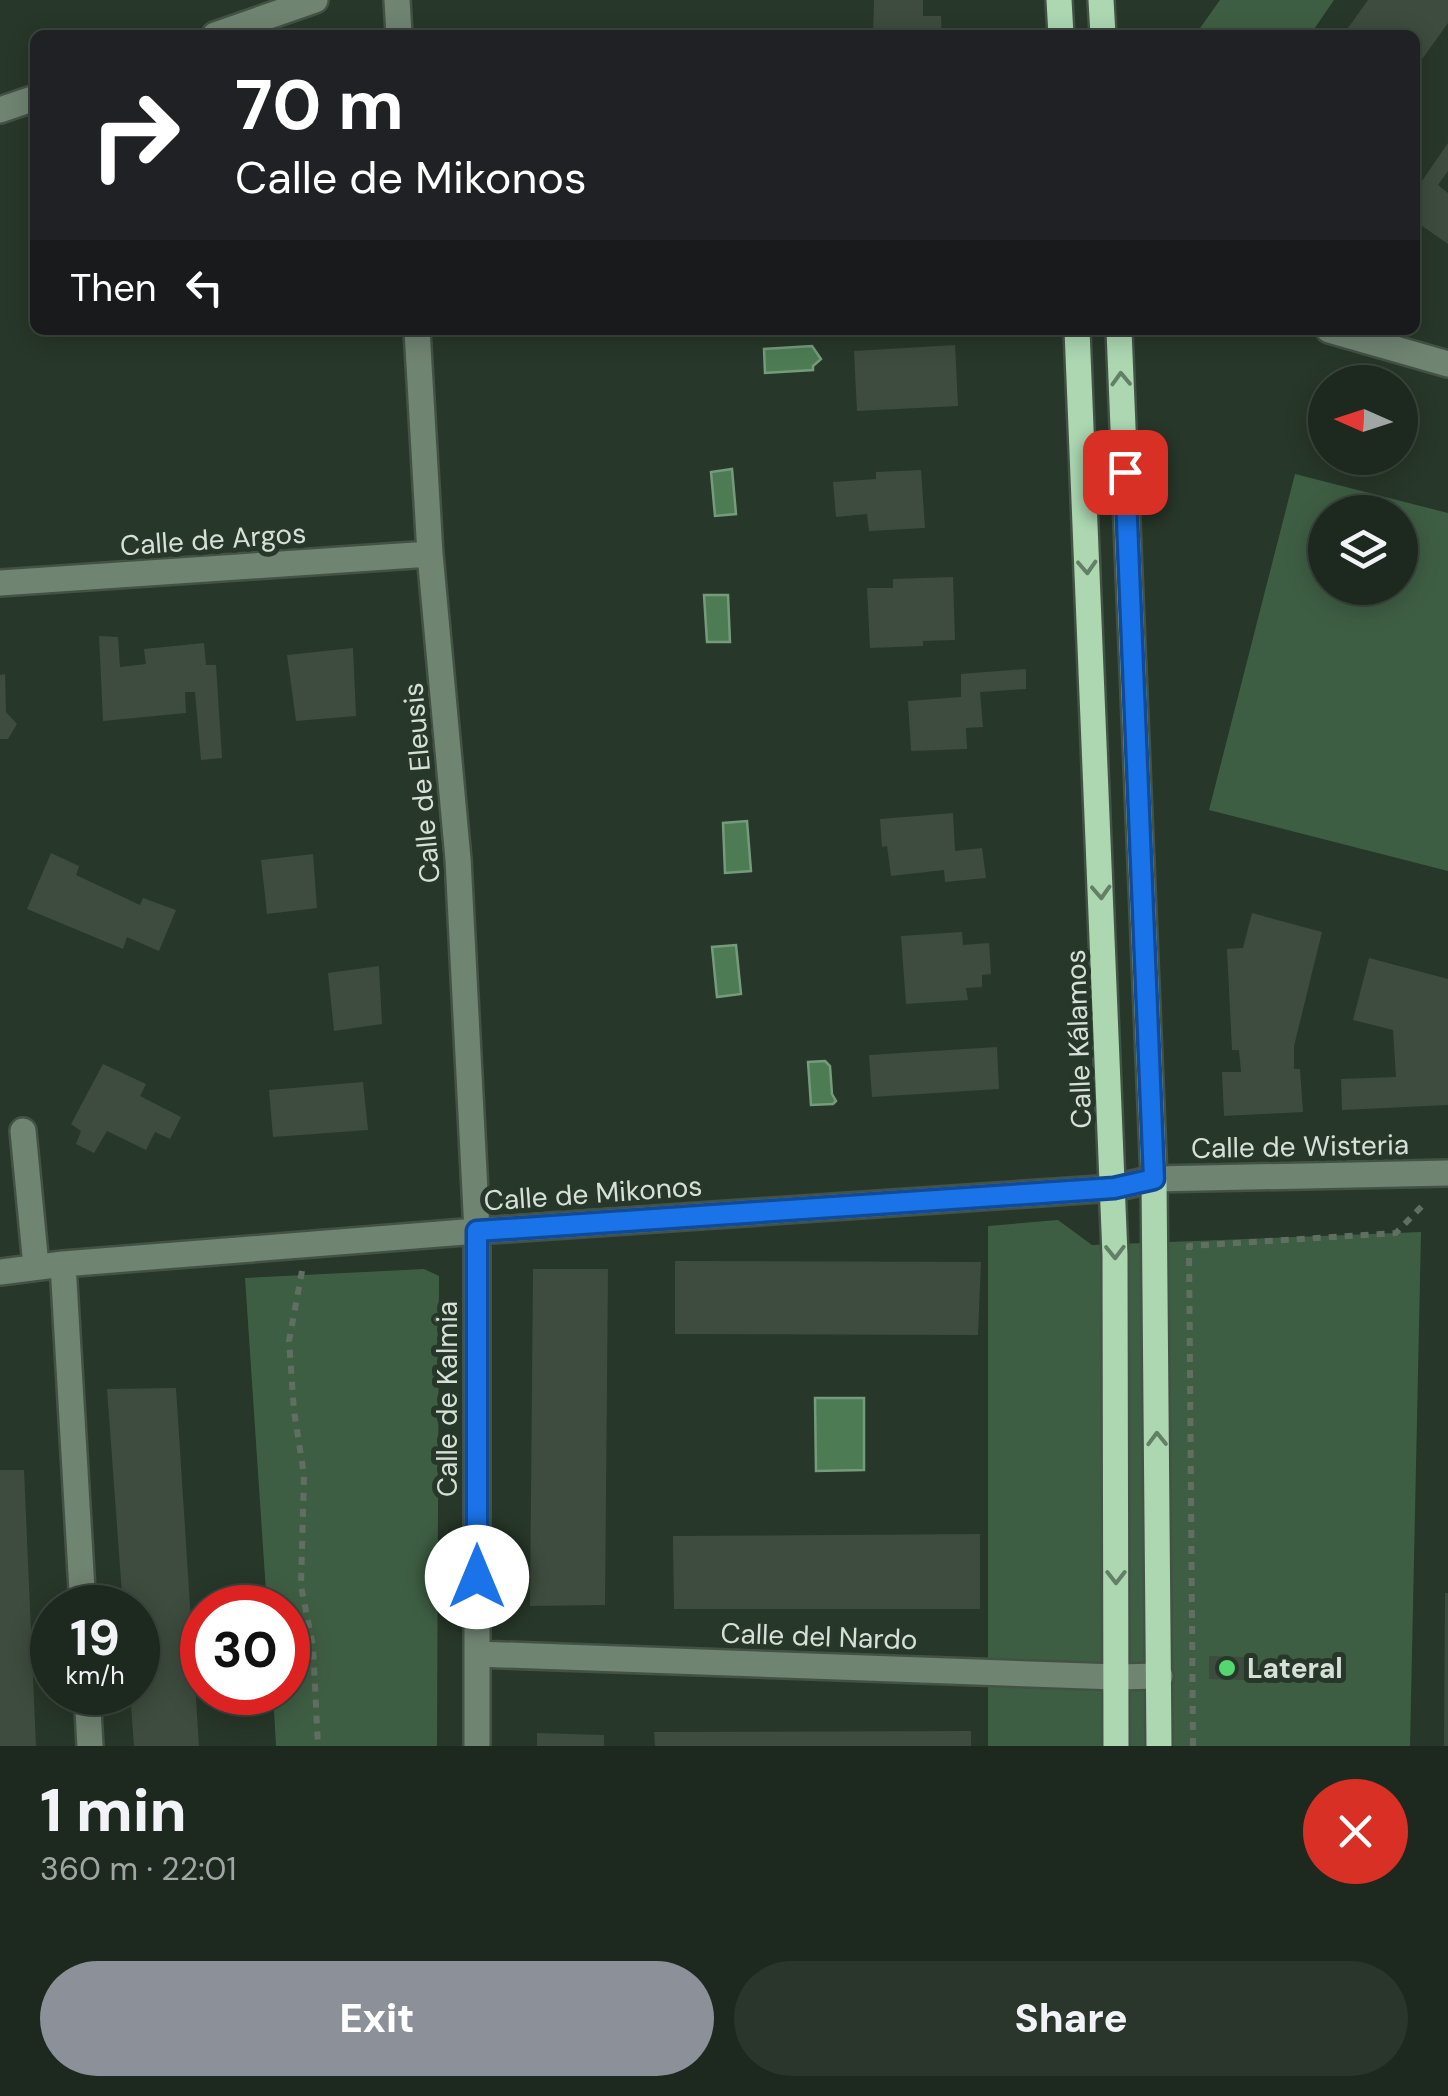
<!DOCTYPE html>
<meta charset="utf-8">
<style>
:root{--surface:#1d291f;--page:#2a352c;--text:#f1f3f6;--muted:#a0a6a4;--line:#3b453d;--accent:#8c9099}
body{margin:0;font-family:"DM Sans",sans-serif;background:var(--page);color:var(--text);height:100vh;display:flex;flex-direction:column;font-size:38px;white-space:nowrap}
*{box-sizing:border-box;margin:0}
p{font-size:32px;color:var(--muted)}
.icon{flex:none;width:55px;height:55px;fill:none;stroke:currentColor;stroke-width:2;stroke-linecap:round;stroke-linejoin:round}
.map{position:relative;height:1746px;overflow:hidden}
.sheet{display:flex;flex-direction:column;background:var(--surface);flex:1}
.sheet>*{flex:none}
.banner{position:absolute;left:30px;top:30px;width:1390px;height:305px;border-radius:15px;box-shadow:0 5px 25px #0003,0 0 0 2px var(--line);background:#202124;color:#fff;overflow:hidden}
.needle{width:65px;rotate:273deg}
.buttons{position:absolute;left:1308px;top:365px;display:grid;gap:20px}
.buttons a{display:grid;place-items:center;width:110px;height:110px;border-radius:50%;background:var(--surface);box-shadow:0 5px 25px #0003,0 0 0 2px var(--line);font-size:50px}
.speed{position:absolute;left:30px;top:1585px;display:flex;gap:20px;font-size:50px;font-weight:700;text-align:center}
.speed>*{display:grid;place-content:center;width:130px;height:130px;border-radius:50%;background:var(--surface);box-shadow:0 5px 25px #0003,0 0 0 2px var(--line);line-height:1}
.speed small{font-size:25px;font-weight:400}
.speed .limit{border:15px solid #d22;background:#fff;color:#111}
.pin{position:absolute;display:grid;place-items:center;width:85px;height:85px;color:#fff;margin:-42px;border-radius:20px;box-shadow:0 5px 15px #0006}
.me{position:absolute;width:110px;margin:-55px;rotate:0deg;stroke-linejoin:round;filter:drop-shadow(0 0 8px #0008)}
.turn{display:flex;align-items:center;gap:35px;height:210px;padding:0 40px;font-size:45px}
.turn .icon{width:130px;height:130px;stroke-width:2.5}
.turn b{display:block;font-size:70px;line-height:85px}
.then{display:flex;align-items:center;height:95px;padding:0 40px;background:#0003;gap:20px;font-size:38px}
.round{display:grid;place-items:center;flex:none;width:105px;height:105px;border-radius:52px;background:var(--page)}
.overview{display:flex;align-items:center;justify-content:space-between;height:170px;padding:0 40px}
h1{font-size:60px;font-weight:800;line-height:75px}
.primary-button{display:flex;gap:20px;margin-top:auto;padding:20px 40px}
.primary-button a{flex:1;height:115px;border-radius:60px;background:var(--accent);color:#fff;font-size:40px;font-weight:800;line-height:115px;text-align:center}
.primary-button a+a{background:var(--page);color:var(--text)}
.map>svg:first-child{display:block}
</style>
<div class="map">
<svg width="1448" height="1746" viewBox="0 0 1448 1746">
<rect width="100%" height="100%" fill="#273729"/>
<path fill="#3e5e43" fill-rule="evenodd" d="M1220 0H1334L1310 35H1195Z
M1295 474 1448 513V871L1209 810ZM1400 512V588H1325V512Z
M1058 1220 1092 1245 1421 1232 1410 1746H988V1226Z
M424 1269 439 1276 437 1746H276L273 1693 288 1692V1608L267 1607 245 1278Z"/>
<path fill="#4d7c54" stroke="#769a7c" stroke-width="2.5" d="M812 346 821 359 813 366V370L765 373 764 349Z
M732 469 736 514 715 516 711 472Z
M704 595H728L730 642H707Z
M747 821 751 871 725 873 723 823Z
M736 945 741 994 717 997 712 947Z
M825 1061 830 1066 832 1094 836 1101 833 1104 811 1105 808 1062Z
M815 1398H864V1470L816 1471Z"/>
<path fill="#3d4c3e" d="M874 0H923V16H941L942 35H873Z
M1368 0H1448V23L1415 69V35H1343Z
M1448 143V171L1438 185 1448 193V244L1415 221V191Z
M955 345 958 406 857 411 854 351Z
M921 470 925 528 869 531 867 514 836 517 833 482 876 479V472Z
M953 577 955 640 923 641V646L870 648 867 588H893V579Z
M99 636 118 637 120 667 146 664 144 649 204 643 206 665H216L222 758 201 760 195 692H185L186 713 103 721Z
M353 648 356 716 296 721 287 655Z
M1026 669V689L980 692 983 727 966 728 967 749 911 751 908 701 961 697V674Z
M5 674 6 712 17 724 8 739H0V675Z
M953 813 955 851 982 848 986 878 945 882 944 870 891 876 887 846 882 847 880 819Z
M51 853 79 866 76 875 140 905 143 898 176 910 159 951 127 937 123 949 27 909Z
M313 854 317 908 267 914 261 860Z
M1252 913 1322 932 1294 1046V1069H1300L1303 1112 1224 1116 1222 1072H1241L1239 1050H1232L1227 949 1243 948Z
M962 932 963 945 989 943 991 974 982 975V987L966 988 968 1000 906 1004 901 936Z
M1369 958 1448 979V1105L1342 1110 1341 1079 1396 1077 1393 1030 1353 1020Z
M379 966 382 1024 334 1031 328 973Z
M997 1047 999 1089 872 1097 869 1055Z
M103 1064 146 1084 140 1096 181 1117 170 1139 155 1132 146 1150 107 1131 94 1153 76 1144 81 1131 71 1124Z
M363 1082 368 1130 273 1137 269 1090Z
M675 1261 981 1262 978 1335 675 1334Z
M533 1269H608L605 1605 530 1606Z
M176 1388 199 1746H134L130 1692H138V1608H123L107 1389Z
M0 1470H24L36 1746H0Z
M980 1534V1609H674L673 1536Z
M1445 1593H1448V1746H1444Z
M1209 1656 1245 1657 1246 1680 1209 1679Z
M971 1731V1746H655L654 1732Z
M537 1733 604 1735V1746H537Z"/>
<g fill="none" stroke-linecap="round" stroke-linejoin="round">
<defs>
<path id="minor" d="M397 0 399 35
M215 35 315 0
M0 110 35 98
M417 330 430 554 458 859 477 1231V1746
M1329 330 1448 364
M0 583 430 554
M23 1131 36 1266
M63 1264 83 1608
M0 1272 63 1264 477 1231 1114 1188 1154 1179 1448 1173
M477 1654 1116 1677 1160 1676
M87 1692 90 1746"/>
<path id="major" d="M1059 0 1061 35
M1101 0 1103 35
M1077 330 1115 1255 1116 1746
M1119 330 1154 1179 1159 1746"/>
</defs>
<use href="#minor" stroke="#435245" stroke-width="30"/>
<use href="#major" stroke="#435245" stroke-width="30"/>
<path stroke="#616f63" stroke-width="6" stroke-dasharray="8 8" stroke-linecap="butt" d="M302 1271 289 1341 294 1411 304 1475 301 1586 313 1646 318 1746
M1193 1746 1189 1246 1396 1233 1425 1203"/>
<use href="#minor" stroke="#708472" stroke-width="25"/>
<use href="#major" stroke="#acd7b1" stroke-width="25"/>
</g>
<defs><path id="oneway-chevron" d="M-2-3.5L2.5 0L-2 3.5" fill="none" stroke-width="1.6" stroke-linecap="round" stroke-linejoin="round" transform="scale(2.5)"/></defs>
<g stroke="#637f66">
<use href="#oneway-chevron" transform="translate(1121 379) rotate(-92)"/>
<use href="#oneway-chevron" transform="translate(1087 567) rotate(87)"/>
<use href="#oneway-chevron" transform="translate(1101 892) rotate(87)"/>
<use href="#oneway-chevron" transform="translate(1115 1252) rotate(89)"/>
<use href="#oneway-chevron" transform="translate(1157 1439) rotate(-91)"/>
<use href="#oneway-chevron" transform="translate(1116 1577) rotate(90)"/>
</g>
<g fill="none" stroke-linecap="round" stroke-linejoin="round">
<defs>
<path id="route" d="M477 1577V1231L1114 1188 1154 1179 1125 472"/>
</defs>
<use href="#route" stroke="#114b97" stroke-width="25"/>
<use href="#route" stroke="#1a73e8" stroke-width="18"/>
</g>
<circle fill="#55d671" stroke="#273729" stroke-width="4" cx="1227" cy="1668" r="10"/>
<g text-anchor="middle" stroke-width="10" stroke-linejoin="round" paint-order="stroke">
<g font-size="28" fill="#d7e0d8" stroke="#273729">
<text transform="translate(213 539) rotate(-4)" y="10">Calle de Argos</text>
<text transform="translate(421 783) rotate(-95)" y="10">Calle de Eleusis</text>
<text transform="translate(1078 1039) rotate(-92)" y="10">Calle Kálamos</text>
<text transform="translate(1300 1146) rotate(-1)" y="10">Calle de Wisteria</text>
<text transform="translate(593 1193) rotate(-4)" y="10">Calle de Mikonos</text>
<text transform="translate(447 1399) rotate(-90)" y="10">Calle de Kalmia</text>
<text transform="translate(819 1636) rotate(2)" y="10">Calle del Nardo</text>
</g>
<g font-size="28" font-weight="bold" fill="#d7e0d8" stroke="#273729" text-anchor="start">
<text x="1247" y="1678">Lateral</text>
</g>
</g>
</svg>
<div class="buttons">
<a><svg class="needle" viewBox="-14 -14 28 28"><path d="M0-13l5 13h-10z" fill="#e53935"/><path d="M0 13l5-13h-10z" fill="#a0a6a4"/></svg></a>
<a><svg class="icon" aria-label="layers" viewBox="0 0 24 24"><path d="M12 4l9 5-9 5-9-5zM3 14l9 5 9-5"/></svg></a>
</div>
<div class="speed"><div>19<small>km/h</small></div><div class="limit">30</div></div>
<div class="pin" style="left:1125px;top:472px;background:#d93025"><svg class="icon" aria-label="arrive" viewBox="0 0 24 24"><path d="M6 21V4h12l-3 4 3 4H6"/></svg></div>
<svg class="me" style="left:477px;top:1577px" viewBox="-20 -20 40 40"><circle r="19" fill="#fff"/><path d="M0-13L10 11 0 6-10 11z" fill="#1a73e8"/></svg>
<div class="banner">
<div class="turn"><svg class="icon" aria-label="right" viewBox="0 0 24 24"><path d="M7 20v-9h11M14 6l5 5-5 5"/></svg><div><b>70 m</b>Calle de Mikonos</div></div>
<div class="then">Then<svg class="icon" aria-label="left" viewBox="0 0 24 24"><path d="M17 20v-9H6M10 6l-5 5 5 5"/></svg></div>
</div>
</div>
<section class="sheet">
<div class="overview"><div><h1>1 min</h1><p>360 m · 22:01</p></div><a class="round" style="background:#d93025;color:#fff"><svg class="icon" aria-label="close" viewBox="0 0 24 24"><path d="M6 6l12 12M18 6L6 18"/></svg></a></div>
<div class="primary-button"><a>Exit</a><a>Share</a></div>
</section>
